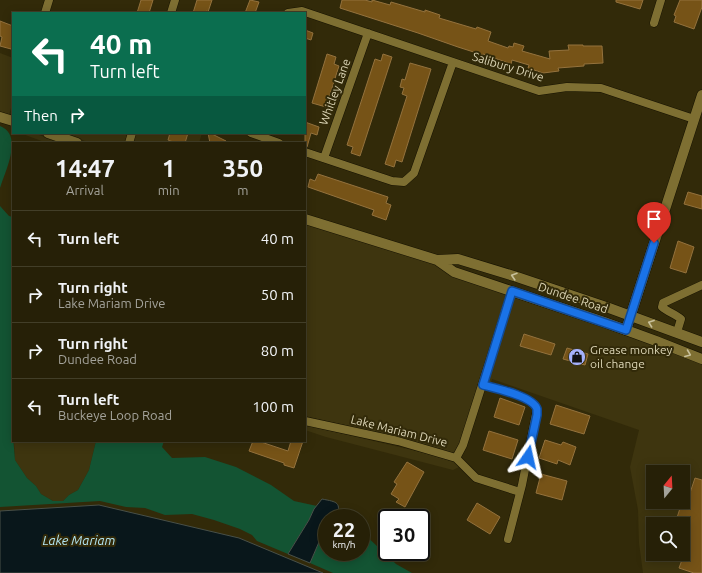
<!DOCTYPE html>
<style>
:root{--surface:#262007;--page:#322d15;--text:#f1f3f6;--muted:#a4a39b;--line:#423e28}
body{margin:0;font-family:Ubuntu,sans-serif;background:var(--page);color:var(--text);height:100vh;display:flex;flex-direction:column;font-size:15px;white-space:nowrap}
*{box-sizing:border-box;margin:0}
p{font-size:13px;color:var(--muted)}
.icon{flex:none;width:22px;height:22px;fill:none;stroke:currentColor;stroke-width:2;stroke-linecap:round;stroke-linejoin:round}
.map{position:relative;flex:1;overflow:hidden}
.details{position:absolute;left:12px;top:142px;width:294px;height:300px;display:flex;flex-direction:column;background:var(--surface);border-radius:0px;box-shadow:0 2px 10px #0003,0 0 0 1px var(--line)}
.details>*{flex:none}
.guide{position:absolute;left:12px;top:12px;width:294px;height:122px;border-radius:0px;box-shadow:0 2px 10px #0003,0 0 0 1px var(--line);background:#0b6e4f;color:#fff;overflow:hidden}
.needle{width:26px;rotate:18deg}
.fabs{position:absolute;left:646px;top:465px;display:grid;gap:8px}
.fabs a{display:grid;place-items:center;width:44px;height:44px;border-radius:0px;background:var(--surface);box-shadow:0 2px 10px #0003,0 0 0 1px var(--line);font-size:20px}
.speed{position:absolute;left:318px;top:509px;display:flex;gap:8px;font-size:20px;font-weight:700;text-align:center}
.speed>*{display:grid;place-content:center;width:52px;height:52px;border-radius:50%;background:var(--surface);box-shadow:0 2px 10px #0003,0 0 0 1px var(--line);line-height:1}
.speed small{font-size:10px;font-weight:400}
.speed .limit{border:2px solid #111;border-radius:6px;background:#fff;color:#111}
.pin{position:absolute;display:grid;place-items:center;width:34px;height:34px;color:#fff;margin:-41px -17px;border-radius:50% 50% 50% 0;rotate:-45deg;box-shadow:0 0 4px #0007}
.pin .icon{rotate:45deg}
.me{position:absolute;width:44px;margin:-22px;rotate:11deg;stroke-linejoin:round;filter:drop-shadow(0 0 3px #0008)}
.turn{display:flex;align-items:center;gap:14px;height:84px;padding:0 12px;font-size:18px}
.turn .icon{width:52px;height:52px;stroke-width:2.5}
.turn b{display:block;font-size:28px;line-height:34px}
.then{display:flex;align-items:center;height:38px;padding:0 12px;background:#0003;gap:8px;font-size:15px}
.eta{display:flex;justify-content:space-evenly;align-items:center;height:68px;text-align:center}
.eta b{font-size:24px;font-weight:700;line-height:28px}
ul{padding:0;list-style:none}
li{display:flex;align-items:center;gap:12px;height:56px;padding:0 12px;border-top:1px solid var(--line)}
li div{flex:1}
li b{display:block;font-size:15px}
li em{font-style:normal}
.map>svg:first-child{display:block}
</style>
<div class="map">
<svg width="702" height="573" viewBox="0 0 702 573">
<rect width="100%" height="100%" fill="#322a09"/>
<path fill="#3e350f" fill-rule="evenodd" d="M0 53 13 58V101L9 115 0 112Z
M20 133H33L63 143H47Z
M62 133H128L124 143H91Z
M136 133H202L199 143H133Z
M305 224 433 263 507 294 460 443 454 453 399 437 305 416Z
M515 297 648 343 702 364V573H643L639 543 638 510 630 467 639 430 492 379 491 383 488 382ZM653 472H683V502H653ZM653 524H683V554H653Z
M305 425 425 453 454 462 459 467 453 470 326 437 305 430Z
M14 441H96L89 470 78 490 69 495 63 501H53L41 494 36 486 27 478 15 460Z"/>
<path fill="#135433" d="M0 126C24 135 5 171 0 188Z
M0 206 9 216 13 217 12 424 15 460 27 478 36 486 41 494 53 501H63L69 495 78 490 89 470 96 441H164L162 447 172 458 205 457 236 467 271 485 294 501 317 506 309 520 288 554 257 541 252 535 240 529 214 520 192 514 165 515 145 508 126 507 100 501 0 507Z
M361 531 396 564 412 573H333L310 563 319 542 327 532V552H361Z"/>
<path fill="#09171b" stroke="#485049" d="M322 499C337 502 342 502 336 518H327V532L319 542 310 563 288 554 309 520 314 509Z
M99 505 239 538 323 573H0V511Z"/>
<path fill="#765317" stroke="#94723d" d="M141 0H153L149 13H137Z
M197 0H212L208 12 206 11 205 13H193Z
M250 0 259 2 255 13H245Z
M342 0H365L372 2V0L390 5 391 2 425 12V10L440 15 439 18 476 29 477 27 491 32 488 41 508 48 509 46 513 47 514 43 524 46 522 51 550 59 549 51 569 50 568 45H583V46H602L603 63 584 64V66L558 68 559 71 543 73 528 68 529 65 512 60 511 64 483 54V55L458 47 418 33 340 8Z
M616 0H643L640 9 616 2Z
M680 0H702V7L694 29 674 22 676 16 674 15Z
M0 21 13 26V44L11 49 0 46 2 37 0 36Z
M305 30 313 33 311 40 305 38Z
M327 54 336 57 334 64 339 66 326 107 312 103Z
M383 54 392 57 360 156 351 153 353 147 347 145 375 59 381 61Z
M410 63 431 69 402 162 396 160 394 167 385 164 407 96 402 94 404 88 400 87 402 79 405 80Z
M305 122 319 127 317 135 311 133 307 147H305Z
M170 133H188L185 143H176L168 140Z
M208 133H210L226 141 210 143Z
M318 174 388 197 386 203 391 205 386 220 372 215 374 210 308 187 310 179 315 181Z
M688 192 702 196V209L684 204Z
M678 241 694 247 686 273 670 268Z
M524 334 555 344 551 355 520 346Z
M567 348 588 354 585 365 563 359Z
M500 398 525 407 519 425 494 417Z
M556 405 590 416 584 434 550 424Z
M489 431 518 440 512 459 483 450Z
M545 440 561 445 563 442 576 447 570 465 558 460 557 464 539 458Z
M253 441H258L288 451 291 441H303L294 468 284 465V463L249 451Z
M407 462 424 472 405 507 396 502 399 499 391 494 397 484 394 482Z
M541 474 567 481 562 500 536 493Z
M695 478 702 480V573H694L679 568 682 560 666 555V554H683V524H675L682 502H683V500L687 502Z
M477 503 500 517 490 534 467 520Z"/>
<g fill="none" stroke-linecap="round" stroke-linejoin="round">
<defs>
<path id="minor" d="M45 13 49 0
M171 13 175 0
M288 13 302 11 539 91 567 87 601 88 694 119
M654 23 661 0
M251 133 279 143
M129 143 132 133
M305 152 392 181 404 182 414 173 453 62
M324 158 368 33
M677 332 681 319C675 314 668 312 662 307L663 303 702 285
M483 385C498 389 529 394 537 409L522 485 508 539
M305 421 398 441 456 458 476 478 520 492
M456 458 463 445 512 291"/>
<path id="tertiary" d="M626 330 702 95"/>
<path id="secondary" d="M0 117 13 121
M48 133 77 143
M305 219 437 260 454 272 604 322 656 341 702 359
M437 260 458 259 517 277 609 308 702 342"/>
</defs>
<use href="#minor" stroke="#171302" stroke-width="9"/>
<use href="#tertiary" stroke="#171302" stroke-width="11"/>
<use href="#secondary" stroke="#171302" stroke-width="11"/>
<use href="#minor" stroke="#7e6f32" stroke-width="8"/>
<use href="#tertiary" stroke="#7e6f32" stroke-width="10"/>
<use href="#secondary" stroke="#7e6f32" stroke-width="10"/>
</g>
<defs><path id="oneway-chevron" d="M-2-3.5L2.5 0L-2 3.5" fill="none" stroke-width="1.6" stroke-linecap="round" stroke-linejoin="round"/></defs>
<g stroke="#c8c09b">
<use href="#oneway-chevron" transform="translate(514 276) rotate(-163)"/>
<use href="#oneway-chevron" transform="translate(651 323) rotate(-160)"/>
<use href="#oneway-chevron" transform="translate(688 354) rotate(22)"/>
</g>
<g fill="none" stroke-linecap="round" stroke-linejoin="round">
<defs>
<path id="route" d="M528 457 537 415C537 414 537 410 537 409 533 396 494 388 483 385L512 291 626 330 654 243"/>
</defs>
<use href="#route" stroke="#114b97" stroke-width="10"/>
<use href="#route" stroke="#1a73e8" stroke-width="7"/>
</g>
<defs>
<symbol id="shop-disc" viewBox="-11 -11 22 22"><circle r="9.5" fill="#a5b1fc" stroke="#322a09"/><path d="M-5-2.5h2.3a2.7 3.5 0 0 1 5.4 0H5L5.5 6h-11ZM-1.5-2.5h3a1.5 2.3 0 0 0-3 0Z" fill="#111"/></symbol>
</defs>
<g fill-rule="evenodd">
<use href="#shop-disc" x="567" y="347" width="20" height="20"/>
</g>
<g text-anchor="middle" stroke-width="4" stroke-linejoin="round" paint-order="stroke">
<g font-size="12" fill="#dbd4b5" stroke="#322a09">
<text transform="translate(508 67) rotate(17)" y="4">Salibury Drive</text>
<text transform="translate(335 92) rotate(-70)" y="4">Whitley Lane</text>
<text transform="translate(573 298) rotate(19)" y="4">Dundee Road</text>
<text transform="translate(399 431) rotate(14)" y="4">Lake Mariam Drive</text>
</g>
<g font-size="12" fill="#dbd4b5" stroke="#322a09" text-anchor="start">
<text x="590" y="354">Grease monkey<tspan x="590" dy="14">oil change</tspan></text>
</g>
<g font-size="13" font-style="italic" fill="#b3e6f4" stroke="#322a09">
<text x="79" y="545">Lake Mariam</text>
</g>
</g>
</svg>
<div class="fabs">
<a><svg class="needle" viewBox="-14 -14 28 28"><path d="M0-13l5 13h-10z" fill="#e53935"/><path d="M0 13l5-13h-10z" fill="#a4a39b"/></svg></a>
<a><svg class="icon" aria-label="search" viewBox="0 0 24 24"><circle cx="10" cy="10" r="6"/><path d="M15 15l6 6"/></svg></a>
</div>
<div class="speed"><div>22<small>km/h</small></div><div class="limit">30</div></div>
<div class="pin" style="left:654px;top:243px;background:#d93025"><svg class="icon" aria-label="arrive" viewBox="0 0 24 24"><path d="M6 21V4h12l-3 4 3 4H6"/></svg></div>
<svg class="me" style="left:528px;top:457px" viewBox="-20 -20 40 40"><path d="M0-17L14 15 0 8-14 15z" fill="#1a73e8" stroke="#fff" stroke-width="4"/></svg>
<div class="guide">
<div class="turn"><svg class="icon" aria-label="left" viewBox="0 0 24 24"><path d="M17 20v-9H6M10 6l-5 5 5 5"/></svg><div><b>40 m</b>Turn left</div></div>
<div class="then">Then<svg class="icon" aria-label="right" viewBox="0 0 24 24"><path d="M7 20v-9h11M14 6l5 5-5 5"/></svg></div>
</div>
<section class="details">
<div class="eta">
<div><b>14:47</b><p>Arrival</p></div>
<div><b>1</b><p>min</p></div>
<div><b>350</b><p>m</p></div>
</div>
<ul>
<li><svg class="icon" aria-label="left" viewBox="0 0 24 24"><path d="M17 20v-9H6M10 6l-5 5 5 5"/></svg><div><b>Turn left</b></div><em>40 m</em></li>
<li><svg class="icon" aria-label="right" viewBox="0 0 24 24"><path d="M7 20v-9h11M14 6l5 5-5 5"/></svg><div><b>Turn right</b><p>Lake Mariam Drive</p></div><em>50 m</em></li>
<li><svg class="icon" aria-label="right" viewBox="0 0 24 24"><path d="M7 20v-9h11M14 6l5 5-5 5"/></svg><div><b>Turn right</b><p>Dundee Road</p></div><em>80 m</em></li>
<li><svg class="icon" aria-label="left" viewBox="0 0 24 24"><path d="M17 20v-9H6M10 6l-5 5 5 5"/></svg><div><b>Turn left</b><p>Buckeye Loop Road</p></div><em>100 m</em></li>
</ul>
</section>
</div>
